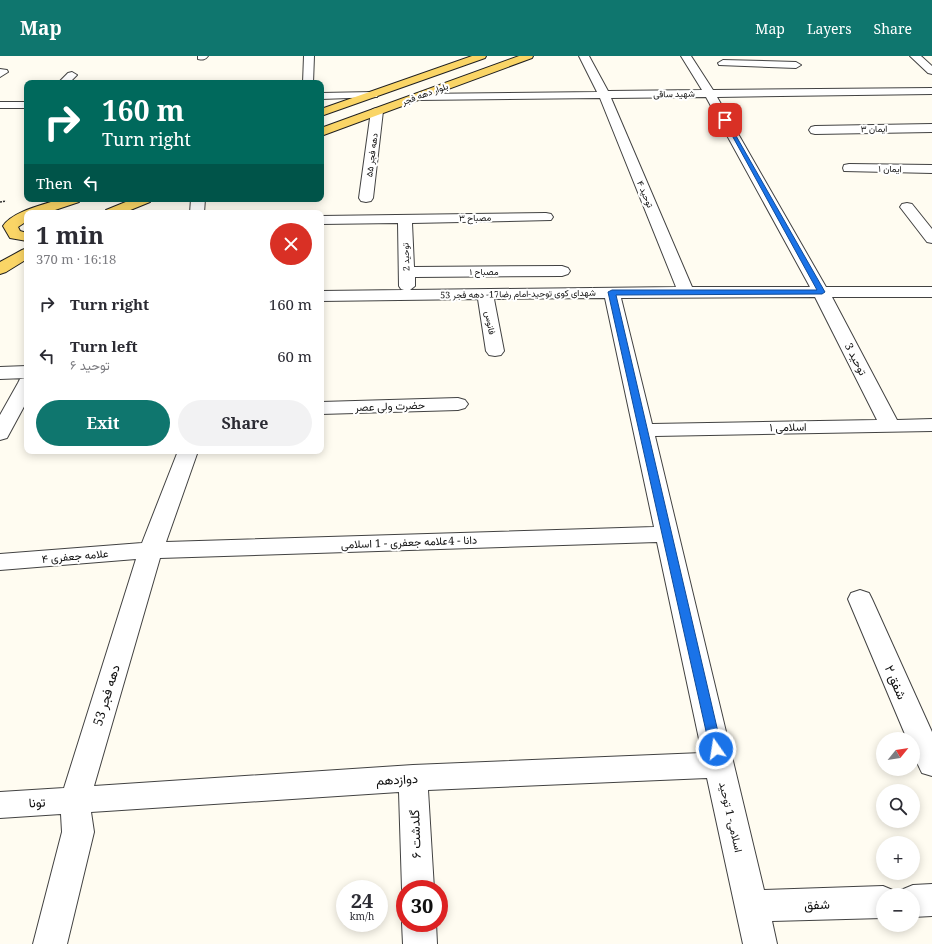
<!DOCTYPE html>
<meta charset="utf-8">
<style>
:root{--surface:#fff;--page:#f2f2f3;--text:#2b2b33;--muted:#7c7c81;--accent:#0f766e}
body{margin:0;font-family:"Noto Serif",Vazirmatn,serif;background:var(--page);color:var(--text);height:100vh;display:flex;flex-direction:column;font-size:15px;white-space:nowrap}
*{box-sizing:border-box;margin:0}
p{font-size:13px;color:var(--muted)}
.icon{flex:none;width:22px;height:22px;fill:none;stroke:currentColor;stroke-width:2;stroke-linecap:round;stroke-linejoin:round}
.map{position:relative;flex:1;overflow:hidden}
.side{position:absolute;left:24px;top:154px;width:300px;height:244px;display:flex;flex-direction:column;background:var(--surface);border-radius:8px;box-shadow:0 2px 10px #0003}
.side>*{flex:none}
.guide{position:absolute;left:24px;top:24px;width:300px;height:122px;border-radius:8px;box-shadow:0 2px 10px #0003;background:#00695c;color:#fff;overflow:hidden}
.needle{width:26px;rotate:60deg}
.controls{position:absolute;left:876px;top:676px;display:grid;gap:8px}
.controls a{display:grid;place-items:center;width:44px;height:44px;border-radius:50%;background:var(--surface);box-shadow:0 2px 10px #0003;font-size:20px}
.speed{position:absolute;left:336px;top:824px;display:flex;gap:8px;font-size:20px;font-weight:700;text-align:center}
.speed>*{display:grid;place-content:center;width:52px;height:52px;border-radius:50%;background:var(--surface);box-shadow:0 2px 10px #0003;line-height:1}
.speed small{font-size:10px;font-weight:400}
.speed .limit{border:6px solid #d22;background:#fff;color:#111}
.pin{position:absolute;display:grid;place-items:center;width:34px;height:34px;color:#fff;margin:-17px;border-radius:8px;box-shadow:0 2px 6px #0006}
.me{position:absolute;width:44px;margin:-22px;rotate:347deg;stroke-linejoin:round;filter:drop-shadow(0 0 3px #0008)}
.turn{display:flex;align-items:center;gap:14px;height:84px;padding:0 12px;font-size:18px}
.turn .icon{width:52px;height:52px;stroke-width:2.5}
.turn b{display:block;font-size:28px;line-height:34px}
.then{display:flex;align-items:center;height:38px;padding:0 12px;background:#0003;gap:8px;font-size:15px}
.round{display:grid;place-items:center;flex:none;width:42px;height:42px;border-radius:21px;background:var(--page)}
.headline{display:flex;align-items:center;justify-content:space-between;height:68px;padding:0 12px}
h1{font-size:24px;font-weight:700;line-height:30px}
.primary-button{display:flex;gap:8px;margin-top:auto;padding:8px 12px}
.primary-button a{flex:1;height:46px;border-radius:24px;background:var(--accent);color:#fff;font-size:16px;font-weight:700;line-height:46px;text-align:center}
.primary-button a+a{background:var(--page);color:var(--text)}
ul{padding:0;list-style:none}
li{display:flex;align-items:center;gap:12px;height:52px;padding:0 12px}
li div{flex:1}
li b{display:block;font-size:15px}
li em{font-style:normal}
header{display:flex;align-items:center;gap:24px;box-sizing:border-box;height:56px;padding:0 20px;background:var(--accent);color:#fff}
header strong{font-size:19px}
nav{display:flex;gap:22px;margin-inline-start:auto;font-size:14px}
.map>svg:first-child{display:block}
</style>
<header>
<strong>Map</strong>
<nav><a>Map</a><a>Layers</a><a>Share</a></nav>
</header>
<div class="map">
<svg width="932" height="888" viewBox="0 0 932 888">
<rect width="100%" height="100%" fill="#fffcf1"/>
<g fill="none" stroke-linecap="round" stroke-linejoin="round">
<defs>
<path id="minor" d="M198 0H208C205 4 203 4 198 3Z
M304 0H314L313 27H303Z
M579 0H589L608 35 702 34 681 0H691L713 34 932 32V38L717 41 826 231H932V241H832L897 364 932 363V375L655 380 764 834 883 830 895 835 896 839H883V862L772 865 777 888H743L707 722 428 734 434 833H405V841L402 833 399 736 91 756 94 776 67 888H33L62 776 61 758 0 762V736L64 732 136 503 0 514V498L142 487 178 395H198L166 486 654 471 605 242 494 243 504 295 501 299 495 300 489 299 486 295 478 243 321 245V235L404 234 401 233 399 230 398 167 321 168V160L546 157 551 158 553 161 551 164 412 167 414 211 562 210 568 212 570 215 568 218 562 220 415 221V230L410 234 676 231 600 42 417 44 411 41 417 38 597 36ZM706 41 810 231H692L611 42ZM815 241 877 364 652 368 621 242ZM657 486 702 697 413 709 94 730 160 502Z
M910 0H921L932 10V18L928 17Z
M723 4 796 6 801 9 796 12 719 9 718 7Z
M0 13 7 14 8 16 0 21Z
M72 16 77 19 69 27H58L68 17Z
M373 36 378 39 377 41 321 43V37Z
M0 46H27V52H0Z
M377 52 381 53 383 55 373 142 371 145 366 146 361 145 359 142 371 55 373 53Z
M932 68V76L815 78 811 77 809 74 811 71 815 70Z
M849 108 932 109V117L844 115 843 112 844 109Z
M191 143H205L204 157H190Z
M907 147 912 148 932 173V187L927 186 900 151 902 148Z
M27 310V345L7 382 0 384V359L18 327 20 323 26 322 0 323V311Z
M458 342 465 344 468 348 465 352 458 354 321 358V346Z
M860 534 869 537 872 543 932 676V720L922 717C915 703 913 698 913 683H907L848 543 851 537Z
M932 828V860L913 861V839H899L901 834 913 829Z
M405 860V867H436L437 888H403L402 867Z"/>
<path id="major" d="M472 0H486L485 2 321 60V53Z
M519 0H533L532 2 321 80V72Z
M60 143H81L79 146 46 157H27V165L18 171 20 175 27 177V185L10 182 3 170C13 155 43 149 60 143Z
M133 143H152L150 146 123 157H104L106 154Z
M27 192V203L6 216 0 218V206L22 194Z"/>
</defs>
<use href="#minor" stroke="#424242" stroke-width="2"/>
<use href="#major" stroke="#202020" stroke-width="2"/>
<path stroke="#313131" stroke-width="1.5" stroke-dasharray="2 1" stroke-linecap="butt" d="M0 146 6 145"/>
<use href="#minor" fill="#fff" fill-rule="evenodd"/>
<use href="#major" fill="#fad566" fill-rule="evenodd"/>
</g>
<path fill="#1a73e8" stroke="#114b97" d="M723 63 727 64 825 236 822 238 616 239 722 693 720 697 716 698 712 697 710 693 608 236 612 234H817Z"/>
<g text-anchor="middle" stroke-width="4" stroke-linejoin="round" paint-order="stroke">
<g font-size="9" fill="#0f0f0f" stroke="#fff">
<text transform="translate(425 38) rotate(-20)" y="3">بلوار دهه فجر</text>
<text transform="translate(674 38) rotate(-1)" y="3">شهید ساقی</text>
<text transform="translate(874 73) rotate(-1)" y="3">ایمان ۳</text>
<text transform="translate(372 99) rotate(-83)" y="3">دهه فجر ۵۵</text>
<text transform="translate(890 113) rotate(1)" y="3">ایمان ۱</text>
<text transform="translate(645 138) rotate(67)" y="3">توحید ۴</text>
<text transform="translate(475 162) rotate(-1)" y="3">مصباح ۳</text>
<text transform="translate(406 201) rotate(-92)" y="3">توحید 2</text>
<text x="484" y="219">مصباح ۱</text>
<text transform="translate(518 238) rotate(-1)" y="3">شهدای کوی توحید-امام رضا17- دهه فجر 53</text>
<text transform="translate(490 267) rotate(80)" y="3">فانوس</text>
</g>
<g font-size="11" fill="#0f0f0f" stroke="#fff">
<text transform="translate(856 303) rotate(63)" y="4">توحید 3</text>
<text transform="translate(390 350) rotate(-2)" y="4">حضرت ولی عصر</text>
<text transform="translate(788 371) rotate(-1)" y="4">اسلامی ۱</text>
<text transform="translate(409 486) rotate(-2)" y="4">دانا - 4علامه جعفری - 1 اسلامی</text>
<text transform="translate(75 500) rotate(-5)" y="4">علامه جعفری ۴</text>
<text transform="translate(731 761) rotate(77)" y="4">اسلامی- 1 توحید</text>
</g>
<g font-size="13" fill="#0f0f0f" stroke="#fff">
<text transform="translate(896 626) rotate(67)" y="5">شفق ۲</text>
<text transform="translate(106 639) rotate(-73)" y="5">دهه فجر 53</text>
<text transform="translate(397 723) rotate(-3)" y="5">دوازدهم</text>
<text transform="translate(37 746) rotate(-4)" y="5">تونا</text>
<text transform="translate(415 778) rotate(-92)" y="5">گلدشت ۶</text>
<text transform="translate(817 848) rotate(-2)" y="5">شفق</text>
</g>
</g>
</svg>
<div class="controls">
<a><svg class="needle" viewBox="-14 -14 28 28"><path d="M0-13l5 13h-10z" fill="#e53935"/><path d="M0 13l5-13h-10z" fill="#7c7c81"/></svg></a>
<a><svg class="icon" aria-label="search" viewBox="0 0 24 24"><circle cx="10" cy="10" r="6"/><path d="M15 15l6 6"/></svg></a>
<a>+</a>
<a>−</a>
</div>
<div class="speed"><div>24<small>km/h</small></div><div class="limit">30</div></div>
<div class="pin" style="left:725px;top:64px;background:#d93025"><svg class="icon" aria-label="arrive" viewBox="0 0 24 24"><path d="M6 21V4h12l-3 4 3 4H6"/></svg></div>
<svg class="me" style="left:716px;top:693px" viewBox="-20 -20 40 40"><circle r="17" fill="#1a73e8" stroke="#fff" stroke-width="3"/><path d="M0-11L8 9 0 5-8 9z" fill="#fff"/></svg>
<div class="guide">
<div class="turn"><svg class="icon" aria-label="right" viewBox="0 0 24 24"><path d="M7 20v-9h11M14 6l5 5-5 5"/></svg><div><b>160 m</b>Turn right</div></div>
<div class="then">Then<svg class="icon" aria-label="left" viewBox="0 0 24 24"><path d="M17 20v-9H6M10 6l-5 5 5 5"/></svg></div>
</div>
<section class="side">
<div class="headline"><div><h1>1 min</h1><p>370 m · 16:18</p></div><a class="round" style="background:#d93025;color:#fff"><svg class="icon" aria-label="close" viewBox="0 0 24 24"><path d="M6 6l12 12M18 6L6 18"/></svg></a></div>
<ul>
<li><svg class="icon" aria-label="right" viewBox="0 0 24 24"><path d="M7 20v-9h11M14 6l5 5-5 5"/></svg><div><b>Turn right</b></div><em>160 m</em></li>
<li><svg class="icon" aria-label="left" viewBox="0 0 24 24"><path d="M17 20v-9H6M10 6l-5 5 5 5"/></svg><div><b>Turn left</b><p>توحید ۶</p></div><em>60 m</em></li>
</ul>
<div class="primary-button"><a>Exit</a><a>Share</a></div>
</section>
</div>
